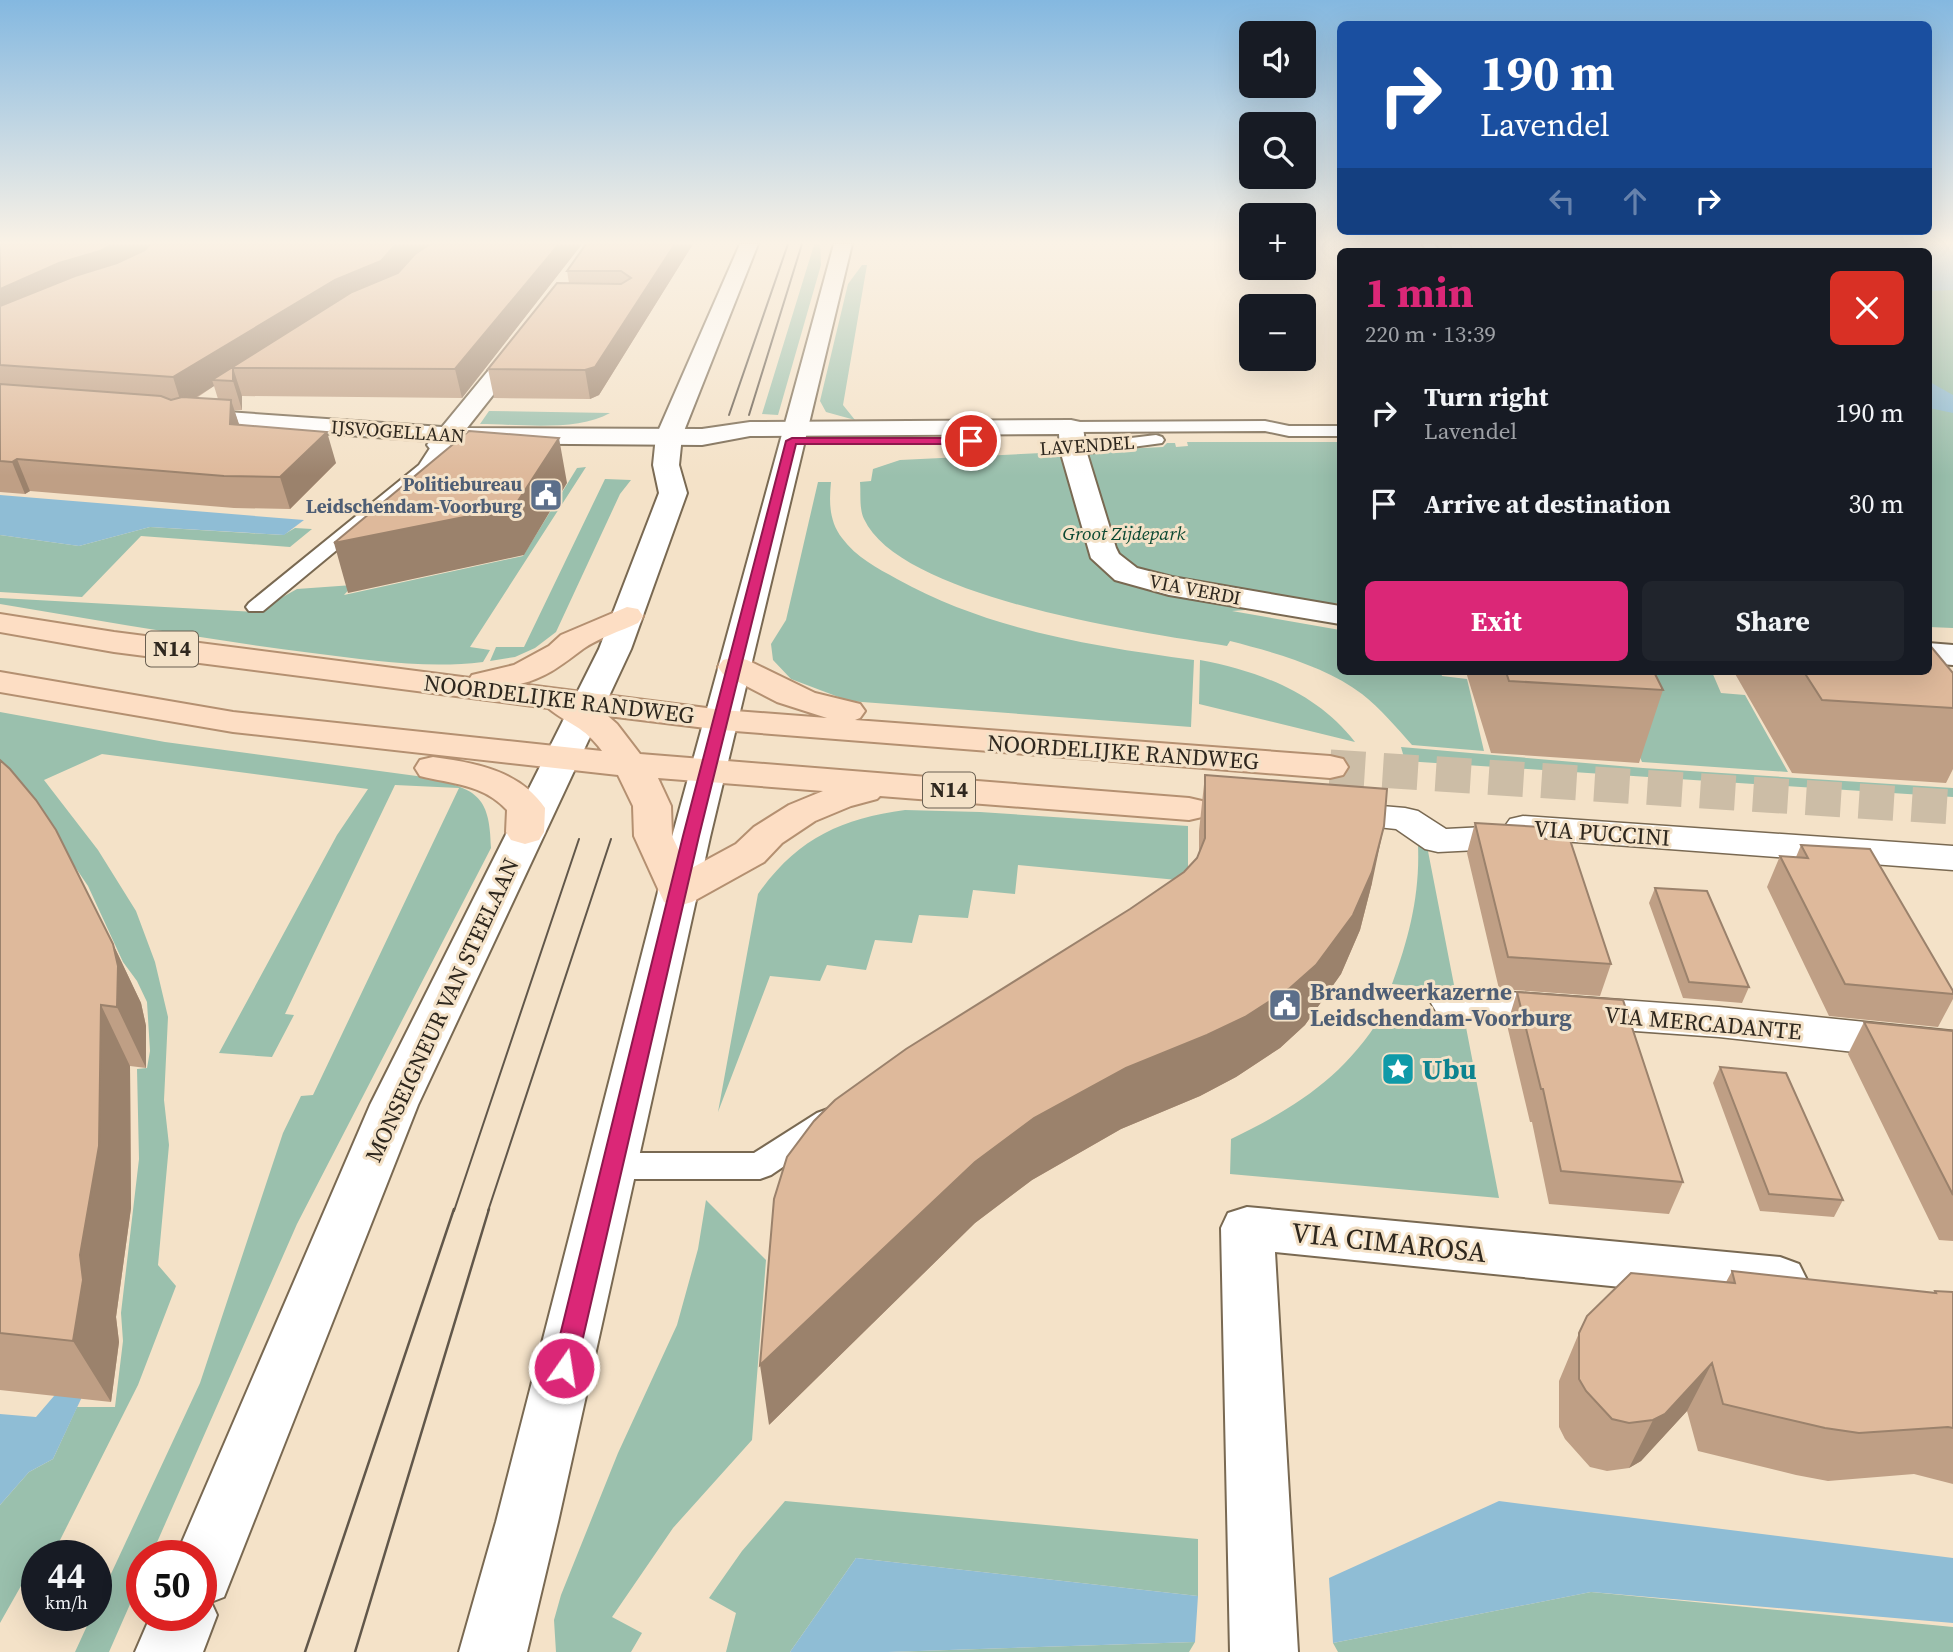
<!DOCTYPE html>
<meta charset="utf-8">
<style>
:root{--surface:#171b24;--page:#20242c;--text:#f1f3f6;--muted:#9ea1a6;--accent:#db2777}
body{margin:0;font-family:"Source Serif 4",serif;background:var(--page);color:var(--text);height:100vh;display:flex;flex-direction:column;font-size:26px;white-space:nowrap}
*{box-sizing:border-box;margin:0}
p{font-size:23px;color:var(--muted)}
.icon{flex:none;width:38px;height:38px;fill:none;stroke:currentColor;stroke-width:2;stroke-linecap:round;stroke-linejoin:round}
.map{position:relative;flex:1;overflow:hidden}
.panel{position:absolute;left:1337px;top:248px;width:595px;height:427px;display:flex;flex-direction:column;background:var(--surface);border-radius:10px;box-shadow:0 7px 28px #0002}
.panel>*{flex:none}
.banner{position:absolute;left:1337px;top:21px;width:595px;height:214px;border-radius:10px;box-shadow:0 7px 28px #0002;background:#1a4fa0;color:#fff;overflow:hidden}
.tools{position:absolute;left:1239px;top:21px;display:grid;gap:14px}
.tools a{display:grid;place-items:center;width:77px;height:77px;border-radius:10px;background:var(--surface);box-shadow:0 7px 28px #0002;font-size:35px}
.speed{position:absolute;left:21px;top:1540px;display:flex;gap:14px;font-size:35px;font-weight:700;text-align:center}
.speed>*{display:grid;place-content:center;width:91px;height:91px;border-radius:50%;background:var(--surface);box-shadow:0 7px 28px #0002;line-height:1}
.speed small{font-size:18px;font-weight:400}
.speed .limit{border:10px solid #d22;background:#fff;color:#111}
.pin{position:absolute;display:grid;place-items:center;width:60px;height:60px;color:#fff;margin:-30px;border:4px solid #fff;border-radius:50%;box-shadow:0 2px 7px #0007}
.me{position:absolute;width:77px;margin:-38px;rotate:13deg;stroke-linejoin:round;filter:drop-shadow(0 0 5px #0008)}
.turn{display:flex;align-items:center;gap:24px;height:147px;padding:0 28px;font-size:32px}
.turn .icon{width:91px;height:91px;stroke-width:2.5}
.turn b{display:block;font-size:49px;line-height:60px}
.lanes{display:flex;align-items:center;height:66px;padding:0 28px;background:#0003;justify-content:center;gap:35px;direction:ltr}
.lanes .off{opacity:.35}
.round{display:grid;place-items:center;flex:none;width:74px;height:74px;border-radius:10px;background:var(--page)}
.headline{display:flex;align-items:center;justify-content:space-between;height:119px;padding:0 28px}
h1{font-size:42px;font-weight:700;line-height:52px;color:var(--accent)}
.primary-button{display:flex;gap:14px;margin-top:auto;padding:14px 28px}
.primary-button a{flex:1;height:80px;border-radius:10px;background:var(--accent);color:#fff;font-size:28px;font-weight:700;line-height:80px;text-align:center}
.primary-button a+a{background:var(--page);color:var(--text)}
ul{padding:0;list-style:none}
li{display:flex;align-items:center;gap:21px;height:91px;padding:0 28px}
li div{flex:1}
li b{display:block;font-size:26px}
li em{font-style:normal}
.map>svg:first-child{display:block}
</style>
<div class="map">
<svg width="1953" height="1652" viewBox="0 0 1953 1652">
<rect width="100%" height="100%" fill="#f4e2c8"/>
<path fill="#9ac0ad" d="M820 244 821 265 778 415 762 414 814 245H808Z
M1953 244V628L1929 627 1928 252H1466L1461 245Z
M862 265H867L843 405 855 420 826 412 820 401 848 284Z
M489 411 610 413C577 432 518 424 480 424Z
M1187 442H1340V603L1232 611 1340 630V672H1441L1442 676 1467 679 1484 751 1412 745C1396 727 1381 709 1362 694 1327 667 1273 652 1230 641L1227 646C1146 633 901 599 864 519 859 509 861 493 860 482L871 481 873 469 900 460 1163 447 1167 443H1175L1176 447 1188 446Z
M586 467 470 647 490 650 483 662C426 669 369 660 312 653 208 640 104 621 0 604V598L256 612 297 589 353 585 344 595 523 556 577 468Z
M605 479 631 480 620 494 556 632 535 648 515 657 490 661 496 647H524Z
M818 482H831C829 502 829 521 842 538 856 557 877 568 897 579 989 630 1091 646 1194 660L1191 727 849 701 791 679 773 660 771 644 786 620Z
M150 527 283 535 295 528 312 529 290 547 141 536 82 597 0 592V535L79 546Z
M1200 660C1259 671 1317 693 1355 742L1199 704Z
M1624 672H1712L1721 693 1745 695 1788 772 1642 762 1611 687Z
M0 712 165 742 424 777C475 789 490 793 491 848L297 1224 151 1556H142V1577L109 1652H75L92 1615H96V1606L200 1383 283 1133 301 1096 313 1095 459 788 395 785 285 1014 294 1015 272 1057 219 1053 337 835 368 789 102 754 44 780 98 850 136 911 155 962 168 1017 164 1100 169 1145 158 1265 176 1286 138 1385 52 1556H37V1570H30L0 1623V1505L29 1472 53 1459 77 1407H115L123 1341 121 1313 139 1159 137 1069 147 1068 150 1051 147 1002 137 981 123 962 88 886 67 855 0 770Z
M1401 747 1643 768 1953 788V797L1405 761Z
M905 810 980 812 1188 826V881L1018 865 1015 894 973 890 968 918 919 915 912 943 875 940 866 970 827 965 820 981 770 976 718 1112 758 894C797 839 840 819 905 810Z
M1418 845 1427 846 1455 990 1392 984C1409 938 1420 895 1418 845Z
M1382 1015 1465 1022 1499 1198 1230 1174 1231 1139C1295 1108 1344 1077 1382 1015Z
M706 1200 766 1260 752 1440 673 1528 612 1617 642 1633 631 1652H556L554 1620 561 1595 618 1453 677 1325 698 1249Z
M785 1501 1198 1539V1596L856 1558 790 1652H726L736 1613 709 1598 742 1551Z
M1591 1592 1953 1627V1652H1338L1333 1643Z
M1195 1642 1189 1652H888Z"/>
<path fill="#8fbdd5" d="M1953 244V290L1929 291 1928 252H1486L1480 245Z
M1928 381 1953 395V413L1929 408Z
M0 495 304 520 284 535 150 527 79 546 0 535Z
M66 1382 88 1384 53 1459 29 1472 0 1505V1414L36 1417Z
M1499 1501 1953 1558V1623L1591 1592 1333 1643 1329 1578Z
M856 1558 1198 1596 1195 1642 888 1652H790Z"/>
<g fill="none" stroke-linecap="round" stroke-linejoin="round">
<path stroke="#ccbda6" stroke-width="35" stroke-dasharray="35 18" stroke-linecap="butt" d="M1330 767 1953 807"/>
<defs>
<path id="service" d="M1422 244H1434L1440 252H1428Z
M1265 421 1289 426H1340V436H1289L1265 431 1071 432 1063 427 1071 422Z
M1156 435 1162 437 1164 440 1162 443 1073 455 1065 450 1073 445Z
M440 440 448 445 431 472 263 611H249L246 607 249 603 419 465 434 442Z
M828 1109 839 1113 843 1121 839 1129 771 1175 760 1179H613L602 1175 597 1166 602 1157 613 1153H754L817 1113Z"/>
<path id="pedestrian" d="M1450 244H1468L1474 252H1455Z
M1335 802 1405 808 1418 811 1446 829 1505 826 1510 819 1523 816 1953 846V870L1534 839 1530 845 1517 848 1438 852 1425 849 1396 829 1322 821 1317 813 1322 805Z
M1452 988 1719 1007 1953 1031V1063L1719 1037 1452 1018 1437 1013 1431 1003 1437 993Z"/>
<path id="minor" d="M524 335 532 337 535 342 467 428 702 429 750 422 1071 420 1080 422 1083 427 1086 450 1116 548 1119 554 1137 568 1172 577 1340 606V624L1169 595 1115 580 1091 558 1060 450 1059 434 750 436 702 445 455 443C448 452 443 453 431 450L427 445 430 441 184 423 175 421 172 416 175 411 184 409 442 427 516 337Z
M1928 643 1953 645V665L1928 663Z
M1247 1207 1780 1257 1799 1264 1807 1280 1799 1296 1780 1303 1275 1252 1298 1652H1230L1221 1228 1228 1213Z"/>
<path id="secondary" d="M740 244H758L682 436 679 465 687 493 631 649 418 1105 224 1597 211 1602 217 1615 203 1652H135L151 1615H201V1556H176L370 1105 599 649 659 493 653 465 656 436Z
M834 244H852L710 837 558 1522 527 1652H459L496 1522 672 837Z"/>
<path id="primary" d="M627 607 638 609 643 616 638 623C621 631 598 638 583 649 563 664 546 678 520 684L722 710 827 718 777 702 723 674 718 667 723 660 735 657 747 660 815 693 860 704 865 711 860 718 855 720 1330 756 1343 759 1348 767 1343 775 1330 778 722 730 608 716 617 724 640 754 1189 798 1202 801 1208 809 1202 817 1189 820 880 796 877 799 851 806 815 821 782 843 764 862 692 902 678 906 664 902 634 836 633 806 618 775 233 732 0 692V672L233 712 602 751C584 726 569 725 548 708L114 652 0 632V614L114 632 470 678 472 675 514 665 549 646 561 635ZM658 778 823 791 789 805 754 827 736 844 688 870 672 836 671 806Z
M433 757C475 763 519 770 545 808L544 832 539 840 525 844 511 840 506 832 507 810C483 784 452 784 420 776L415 768 420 760Z"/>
</defs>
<use href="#service" stroke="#796952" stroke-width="4"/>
<use href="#pedestrian" stroke="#796952" stroke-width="3"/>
<use href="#minor" stroke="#796952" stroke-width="4"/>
<use href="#secondary" stroke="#796952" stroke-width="4"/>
<use href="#primary" stroke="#b49071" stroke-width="4"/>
<use href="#service" fill="#fff" fill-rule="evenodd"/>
<use href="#pedestrian" fill="#fff" fill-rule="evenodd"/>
<use href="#minor" fill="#fff" fill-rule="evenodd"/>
<use href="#secondary" fill="#fff" fill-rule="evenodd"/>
<use href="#primary" fill="#fddec4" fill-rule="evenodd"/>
<path stroke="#61574a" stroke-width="2" d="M729 415 788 244
M749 415 802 244
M454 1211 579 839
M488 1211 611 839"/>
<path stroke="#61574a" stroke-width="2.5" d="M305 1652 454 1209
M355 1652 489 1209"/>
</g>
<path fill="#bf9f85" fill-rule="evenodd" d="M0 244H582L462 398 242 396V410H234L239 425 336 463 290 509 234 508 30 491 25 494 0 492ZM214 386 218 399 196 398 198 397Z
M693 244 599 395 590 399 494 398 488 369 569 283 567 271Z
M1504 244H1574L1573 252H1525Z
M1466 672H1654L1663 690 1639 763 1491 753Z
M1734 672H1928L1953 673V769L1946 783 1792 773Z
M0 760 113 944 141 1003 146 1026V1068L130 1066 131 1208 116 1317 119 1342 111 1402 0 1390Z
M1205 775 1372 883 1360 930 1341 974 1305 1025 1280 1048 1236 1077 1200 1096 1121 1129 1032 1180 975 1223 769 1425 1130 909 1184 872 1197 858 1199 853V831Z
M1475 823 1545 839 1611 964 1600 996 1499 989 1467 853Z
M1801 845 1953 991V999L1938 1027 1829 1016 1767 887 1780 856 1796 857Z
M1655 888 1749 987 1742 1003 1683 998 1649 903Z
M1517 992 1683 1182 1669 1214 1549 1204 1532 1122H1530L1507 1025Z
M1864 1022 1953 1031V1241L1939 1240 1848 1054Z
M1720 1067 1843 1200 1834 1217 1760 1211 1713 1083Z
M1732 1271 1934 1293 1935 1291 1953 1292V1484L1914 1474 1828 1481 1796 1475 1698 1451 1687 1411 1641 1461 1629 1468 1607 1471 1590 1467 1565 1439 1559 1427V1381L1579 1333 1726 1282Z"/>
<path fill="#9b826c" d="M112 244H163L0 320V289L59 263Z
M396 244H438L387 286 233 368 242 396V410L233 381 212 380 214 386 182 406 173 377Z
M559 244H582L462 398 455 369Z
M675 244H693L599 395 590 399 585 370Z
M231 400 241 430 230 424Z
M327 432 336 463 290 509 280 477Z
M559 438 567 483 524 555 348 593 334 543Z
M17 459 30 491 25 494 12 462Z
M1384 826 1372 883 1360 930 1341 974 1305 1025 1280 1048 1236 1077 1200 1096 1121 1129 1032 1180 975 1223 769 1425 760 1365 975 1162Z
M113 944 141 1003 146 1026V1068L117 1007Z
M101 1005 130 1066 131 1208 116 1317 119 1342 111 1402 73 1341Z
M1712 1363 1687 1411 1641 1461 1629 1468 1653 1420Z"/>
<path fill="#deb99b" stroke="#9b826c" stroke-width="2" d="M0 244H112L100 251 59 263 0 289Z
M150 244H396L381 261 335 280 173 377 0 365V306L75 276 117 263 145 250Z
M430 244H559L455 369 233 368V381L212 380 352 292 398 273 415 254Z
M586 244H675L595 367 585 370 488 369 557 283 621 284 631 278 621 271H567Z
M0 384 161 396 171 400 182 397 231 400 230 424 327 432 280 477 224 476 17 459 12 462 0 461Z
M469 431 559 438 514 507 334 543Z
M1928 643 1953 673V708L1822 700 1804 672H1928Z
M1506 672H1654L1663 690 1509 681Z
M0 760 10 769 36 800 56 830 113 944 118 966 117 1007 101 1005 99 1146 80 1255 83 1280 73 1341 0 1333Z
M1205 775 1387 789 1384 826 1372 872 1353 915 1316 965 1290 988 1245 1017 1207 1035 1126 1068 1034 1118 975 1162 760 1365 774 1199 787 1157 814 1121 835 1100 906 1049 1130 909 1184 872 1197 858 1205 838Z
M1475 823 1541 827 1545 839 1570 840 1611 964 1508 957Z
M1801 845 1870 849 1953 991V994L1845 984 1780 856 1808 858Z
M1655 888 1707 891 1749 987 1689 982Z
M1517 992 1623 1000 1683 1182 1561 1171 1543 1089H1541Z
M1864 1022 1953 1031V1195Z
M1720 1067 1786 1073 1843 1200 1769 1194Z
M1732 1271 1936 1293 1935 1291 1953 1292V1428L1948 1427 1859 1433 1825 1428 1723 1404 1712 1363 1665 1414 1653 1420 1629 1423 1612 1419 1586 1391 1579 1379V1333L1587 1316 1631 1273 1735 1283Z"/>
<linearGradient id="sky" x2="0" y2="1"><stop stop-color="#84b8e0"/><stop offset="0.51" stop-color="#faf2e6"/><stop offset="1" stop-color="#faf2e6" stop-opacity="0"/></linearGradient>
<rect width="1953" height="476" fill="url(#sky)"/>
<path fill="#db2777" stroke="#8e194d" stroke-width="2" d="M971 438 976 441 974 444H796L699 836 576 1368 572 1375 564 1378 555 1375 552 1368 683 836 786 441 792 438Z"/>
<defs>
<symbol id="civic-square" viewBox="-11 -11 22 22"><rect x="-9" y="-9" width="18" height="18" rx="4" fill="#5c6f8a" stroke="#f4e2c8"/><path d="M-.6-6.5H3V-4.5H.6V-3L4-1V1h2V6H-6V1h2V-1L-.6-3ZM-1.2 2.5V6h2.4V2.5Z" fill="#fff"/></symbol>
<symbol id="sight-square" viewBox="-11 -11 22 22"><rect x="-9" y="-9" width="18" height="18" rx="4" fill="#0f9aa8" stroke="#f4e2c8"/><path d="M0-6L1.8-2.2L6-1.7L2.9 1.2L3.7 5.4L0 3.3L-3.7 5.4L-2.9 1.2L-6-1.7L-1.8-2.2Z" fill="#fff"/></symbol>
</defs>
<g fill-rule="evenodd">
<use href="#civic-square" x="527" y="476" width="38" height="38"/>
<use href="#civic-square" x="1266" y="986" width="38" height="38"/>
<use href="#sight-square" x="1379" y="1050" width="38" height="38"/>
</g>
<g text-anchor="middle" stroke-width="6" stroke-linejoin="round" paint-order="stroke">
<g font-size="19" fill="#2e271e" stroke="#f4e2c8">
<text transform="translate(398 431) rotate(4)" y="7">IJSVOGELLAAN</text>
<text transform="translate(1087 445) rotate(-4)" y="7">LAVENDEL</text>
<text transform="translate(1195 589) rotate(11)" y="7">VIA VERDI</text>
</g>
<g font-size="19" font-weight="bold" fill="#4e5e75" stroke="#f4e2c8" text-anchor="end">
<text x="522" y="491">Politiebureau<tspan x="522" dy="22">Leidschendam-Voorburg</tspan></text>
</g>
<g font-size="19" font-style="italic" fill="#094731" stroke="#f4e2c8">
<text x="1124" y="540">Groot Zijdepark</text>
</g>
<g fill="#f4e2c8" stroke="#695f51" stroke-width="2">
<rect x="146" y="631.5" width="52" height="35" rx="5"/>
<rect x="923" y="772.5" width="52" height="35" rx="5"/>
</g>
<g font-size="21" font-weight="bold" fill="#2e271e">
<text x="172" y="656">N14</text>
<text x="949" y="797">N14</text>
</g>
<g font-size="23" fill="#2e271e" stroke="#f4e2c8">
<text transform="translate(559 699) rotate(7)" y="8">NOORDELIJKE RANDWEG</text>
<text transform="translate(1123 752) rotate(4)" y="8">NOORDELIJKE RANDWEG</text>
<text transform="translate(1602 833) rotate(4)" y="8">VIA PUCCINI</text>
<text transform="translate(442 1010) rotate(-65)" y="8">MONSEIGNEUR VAN STEELAAN</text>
<text transform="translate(1703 1023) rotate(5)" y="8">VIA MERCADANTE</text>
</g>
<g font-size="23" font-weight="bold" fill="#4e5e75" stroke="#f4e2c8" text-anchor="start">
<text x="1310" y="1000">Brandweerkazerne<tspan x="1310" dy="26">Leidschendam-Voorburg</tspan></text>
</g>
<g font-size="28" font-weight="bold" fill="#0d838f" stroke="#f4e2c8" text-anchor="start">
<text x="1422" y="1079">Ubu</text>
</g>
<g font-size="28" fill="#2e271e" stroke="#f4e2c8">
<text transform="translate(1389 1242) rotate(6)" y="10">VIA CIMAROSA</text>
</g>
</g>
</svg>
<div class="tools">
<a><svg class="icon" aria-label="sound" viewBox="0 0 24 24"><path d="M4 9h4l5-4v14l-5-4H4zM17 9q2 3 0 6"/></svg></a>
<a><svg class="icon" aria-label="search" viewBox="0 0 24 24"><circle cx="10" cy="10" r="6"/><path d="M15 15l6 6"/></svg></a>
<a>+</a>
<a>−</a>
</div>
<div class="speed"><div>44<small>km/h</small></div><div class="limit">50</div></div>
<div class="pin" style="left:971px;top:441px;background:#d93025"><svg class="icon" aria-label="arrive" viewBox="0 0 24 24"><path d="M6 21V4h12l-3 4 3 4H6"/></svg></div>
<svg class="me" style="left:564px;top:1368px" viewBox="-20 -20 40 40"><circle r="17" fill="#db2777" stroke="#fff" stroke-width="3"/><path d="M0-11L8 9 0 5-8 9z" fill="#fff"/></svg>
<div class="banner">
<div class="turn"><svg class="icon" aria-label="right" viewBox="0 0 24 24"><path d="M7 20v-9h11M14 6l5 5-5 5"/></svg><div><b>190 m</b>Lavendel</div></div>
<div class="lanes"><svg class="icon off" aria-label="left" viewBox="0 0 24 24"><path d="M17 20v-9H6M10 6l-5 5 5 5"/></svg><svg class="icon off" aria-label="ahead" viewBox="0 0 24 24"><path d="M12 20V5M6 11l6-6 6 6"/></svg><svg class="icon" aria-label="right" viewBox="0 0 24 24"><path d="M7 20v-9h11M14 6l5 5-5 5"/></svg></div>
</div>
<section class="panel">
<div class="headline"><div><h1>1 min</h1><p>220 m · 13:39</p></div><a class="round" style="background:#d93025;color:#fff"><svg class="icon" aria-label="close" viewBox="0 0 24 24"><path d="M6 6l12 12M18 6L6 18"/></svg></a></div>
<ul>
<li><svg class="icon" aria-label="right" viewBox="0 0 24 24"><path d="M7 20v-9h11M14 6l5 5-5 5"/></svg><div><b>Turn right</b><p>Lavendel</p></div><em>190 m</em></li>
<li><svg class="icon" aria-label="arrive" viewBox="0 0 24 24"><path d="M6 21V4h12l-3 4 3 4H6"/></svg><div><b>Arrive at destination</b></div><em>30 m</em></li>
</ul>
<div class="primary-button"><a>Exit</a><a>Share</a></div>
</section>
</div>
